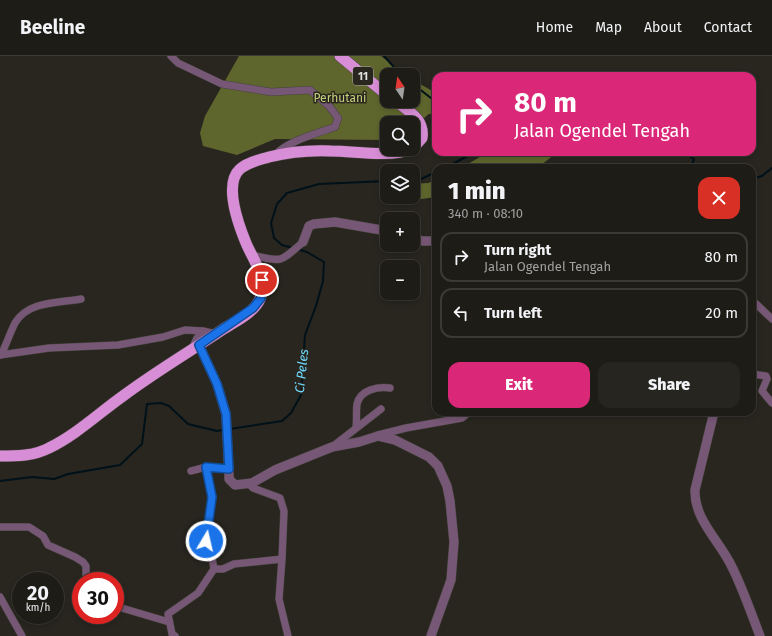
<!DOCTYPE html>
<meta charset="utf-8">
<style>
:root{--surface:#1e1c17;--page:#262520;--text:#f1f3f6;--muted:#a1a1a1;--line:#3c3a36;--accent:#db2777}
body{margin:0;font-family:"Fira Sans",sans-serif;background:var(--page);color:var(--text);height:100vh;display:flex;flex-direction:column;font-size:15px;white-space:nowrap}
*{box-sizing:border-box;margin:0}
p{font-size:13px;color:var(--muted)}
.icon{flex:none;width:22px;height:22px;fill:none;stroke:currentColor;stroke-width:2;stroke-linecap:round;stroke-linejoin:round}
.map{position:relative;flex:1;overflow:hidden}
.drawer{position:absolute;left:432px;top:108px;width:324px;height:252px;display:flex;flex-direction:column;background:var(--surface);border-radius:12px;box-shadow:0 2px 6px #0003,0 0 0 1px var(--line)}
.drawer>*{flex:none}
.banner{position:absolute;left:432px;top:16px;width:324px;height:84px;border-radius:12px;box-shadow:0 2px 6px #0003,0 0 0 1px var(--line);background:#db2777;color:#fff;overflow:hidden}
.needle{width:26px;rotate:347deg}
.fabs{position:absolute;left:380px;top:12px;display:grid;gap:8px}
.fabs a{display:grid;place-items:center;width:40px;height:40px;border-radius:8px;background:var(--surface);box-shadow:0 2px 6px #0003,0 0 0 1px var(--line);font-size:20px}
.speed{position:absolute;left:12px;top:516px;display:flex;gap:8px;font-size:20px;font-weight:700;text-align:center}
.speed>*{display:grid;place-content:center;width:52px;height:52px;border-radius:50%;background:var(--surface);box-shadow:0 2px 6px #0003,0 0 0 1px var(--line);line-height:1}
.speed small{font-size:10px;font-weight:400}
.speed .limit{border:6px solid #d22;background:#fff;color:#111}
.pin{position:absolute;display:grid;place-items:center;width:34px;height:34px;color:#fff;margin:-17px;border:2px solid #fff;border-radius:50%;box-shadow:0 1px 4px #0007}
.me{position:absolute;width:44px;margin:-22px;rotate:9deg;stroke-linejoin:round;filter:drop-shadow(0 0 3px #0008)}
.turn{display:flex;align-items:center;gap:14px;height:84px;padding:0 16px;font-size:18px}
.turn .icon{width:52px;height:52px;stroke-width:2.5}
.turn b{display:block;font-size:28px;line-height:34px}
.round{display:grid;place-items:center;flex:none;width:42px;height:42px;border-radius:12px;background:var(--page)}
.headline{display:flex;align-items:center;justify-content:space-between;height:68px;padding:0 16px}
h1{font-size:24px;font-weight:800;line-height:30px}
.cta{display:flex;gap:8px;margin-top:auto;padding:8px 16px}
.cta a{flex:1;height:46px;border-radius:12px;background:var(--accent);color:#fff;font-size:16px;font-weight:800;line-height:46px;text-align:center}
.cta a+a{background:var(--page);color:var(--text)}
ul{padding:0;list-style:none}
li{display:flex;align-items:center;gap:12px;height:50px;margin:0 8px 6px;padding:0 8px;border:2px solid var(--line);border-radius:12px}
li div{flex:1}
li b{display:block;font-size:15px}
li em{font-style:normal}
header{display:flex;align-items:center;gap:24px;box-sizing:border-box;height:56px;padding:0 20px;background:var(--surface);border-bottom:1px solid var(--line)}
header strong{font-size:19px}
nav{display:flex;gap:22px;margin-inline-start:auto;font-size:14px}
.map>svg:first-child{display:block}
</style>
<header>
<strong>Beeline</strong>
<nav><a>Home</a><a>Map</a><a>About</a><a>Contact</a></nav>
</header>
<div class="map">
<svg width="772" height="580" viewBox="0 0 772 580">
<rect width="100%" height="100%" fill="#28261f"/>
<path fill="#5f662d" d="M239 0H381L406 19H387V45H413V24L436 37V58H429L413 71V67H387V84L275 83 237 99 203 90 200 77 205 60Z
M485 96H558L537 112H461L485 98Z
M436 124V141L392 147 384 139 387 134V141H413V128L428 127Z"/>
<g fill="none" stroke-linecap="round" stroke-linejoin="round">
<path stroke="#001119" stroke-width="2" d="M384 0 401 19
M413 28 436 46
M682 96 694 103 691 112
M445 112 475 96
M752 123 762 120 772 112
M413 124 421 123 436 116
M293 192 282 189 274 182 271 167 277 148 287 137 319 128 387 125
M230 373 282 365 291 357 301 339 305 279 316 250 323 225 324 206 307 196 297 193
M0 425 32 421 54 423 68 418 120 409 142 388 147 348 161 347 169 350 188 368 217 375 223 374"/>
<defs>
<path id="minor" d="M171 0 178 7 222 28 271 36 310 34 329 50 338 62 335 71C318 77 288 85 276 98
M252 199C283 206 279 207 303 186
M752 244 772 263
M192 293 197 282 203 275
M0 299 49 292 118 289 163 281 185 274 203 275 216 278
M1 299C6 289 10 277 15 267 28 245 58 247 81 243
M752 318 766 320 767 323 762 335 772 347
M356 371C357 363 356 355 357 348 360 334 378 330 390 332
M378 379 406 372 462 362 469 356
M332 391 381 353
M206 411 212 441 206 485 207 491 211 496 214 513
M191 415 206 411 229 413
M249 428 253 432 280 442 284 455 282 503 279 543 288 580
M0 471H29L43 480 48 489 75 501 83 506 86 510V520L93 525
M0 541 22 580
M115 550 169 566
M175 580 172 578 168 558 198 537 214 513H223L234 508 282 503"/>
<path id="tertiary" d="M413 182 423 185H436
M303 186 309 170 314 168 335 166 387 175
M199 289 217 328 226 358 229 419V423L235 429 252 427 275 414 332 391 359 386 378 380 395 384 429 401 438 410 447 430 450 445 454 486 451 524 431 580
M714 356 695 434C694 464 720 485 732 511 743 533 751 557 760 580"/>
<path id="trunk" d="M340 0 387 39
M396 45C408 55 425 63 422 82L413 92
M0 400C17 400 34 400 49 392 76 379 99 357 123 340 155 316 189 296 222 274 234 266 254 257 260 243 269 224 253 204 246 187 239 170 223 128 240 113 248 106 259 104 269 101 289 96 310 94 331 95 356 95 387 102 412 93"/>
</defs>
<use href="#minor" stroke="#46443d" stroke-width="8"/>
<use href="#tertiary" stroke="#46443d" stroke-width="10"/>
<use href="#trunk" stroke="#46443d" stroke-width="12"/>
<use href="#minor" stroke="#775776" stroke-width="7"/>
<use href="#tertiary" stroke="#775776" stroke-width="9"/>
<use href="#trunk" stroke="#d88ed6" stroke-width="11"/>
</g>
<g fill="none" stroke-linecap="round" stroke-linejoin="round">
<defs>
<path id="route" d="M206 485 212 441 206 411 229 413 226 358 217 328 199 289 253 252 261 242 262 224"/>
</defs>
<use href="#route" stroke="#114b97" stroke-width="10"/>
<use href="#route" stroke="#1a73e8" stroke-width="7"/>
</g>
<g text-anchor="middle" stroke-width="3" stroke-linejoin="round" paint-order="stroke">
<rect fill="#28261f" stroke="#abaaa4" stroke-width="1" x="353" y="11" width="20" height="18" rx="3"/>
<g font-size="11" font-weight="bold" fill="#e3e2dd">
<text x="363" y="24">11</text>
</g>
<g font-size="12" fill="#c6d17b" stroke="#28261f">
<text x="340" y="46">Perhutani</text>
</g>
<g font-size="13" font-style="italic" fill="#6fd9fd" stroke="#28261f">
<text transform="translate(301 315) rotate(-84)" y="5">Ci Peles</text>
</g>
</g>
</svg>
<div class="fabs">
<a><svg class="needle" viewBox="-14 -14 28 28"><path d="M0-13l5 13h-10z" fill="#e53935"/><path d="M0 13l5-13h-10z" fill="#a1a1a1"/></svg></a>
<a><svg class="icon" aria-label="search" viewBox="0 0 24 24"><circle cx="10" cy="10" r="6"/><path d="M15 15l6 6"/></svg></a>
<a><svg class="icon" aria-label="layers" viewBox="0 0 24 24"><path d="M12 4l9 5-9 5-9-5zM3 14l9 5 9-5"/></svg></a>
<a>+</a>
<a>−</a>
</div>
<div class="speed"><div>20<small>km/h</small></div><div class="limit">30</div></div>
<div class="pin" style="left:262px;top:224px;background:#d93025"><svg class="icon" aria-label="arrive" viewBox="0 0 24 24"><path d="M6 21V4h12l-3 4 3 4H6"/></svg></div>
<svg class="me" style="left:206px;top:485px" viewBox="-20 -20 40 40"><circle r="17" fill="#1a73e8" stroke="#fff" stroke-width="3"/><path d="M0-11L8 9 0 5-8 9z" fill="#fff"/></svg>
<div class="banner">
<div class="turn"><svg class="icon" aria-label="right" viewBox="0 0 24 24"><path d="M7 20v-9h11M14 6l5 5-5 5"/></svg><div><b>80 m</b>Jalan Ogendel Tengah</div></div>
</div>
<section class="drawer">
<div class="headline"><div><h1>1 min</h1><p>340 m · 08:10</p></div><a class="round" style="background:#d93025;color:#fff"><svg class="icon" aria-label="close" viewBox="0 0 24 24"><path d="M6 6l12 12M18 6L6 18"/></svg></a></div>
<ul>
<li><svg class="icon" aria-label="right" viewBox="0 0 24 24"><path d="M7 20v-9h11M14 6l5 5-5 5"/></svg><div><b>Turn right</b><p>Jalan Ogendel Tengah</p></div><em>80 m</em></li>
<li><svg class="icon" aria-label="left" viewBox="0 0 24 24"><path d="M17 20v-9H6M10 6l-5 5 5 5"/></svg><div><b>Turn left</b></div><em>20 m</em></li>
</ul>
<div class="cta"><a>Exit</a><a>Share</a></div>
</section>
</div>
